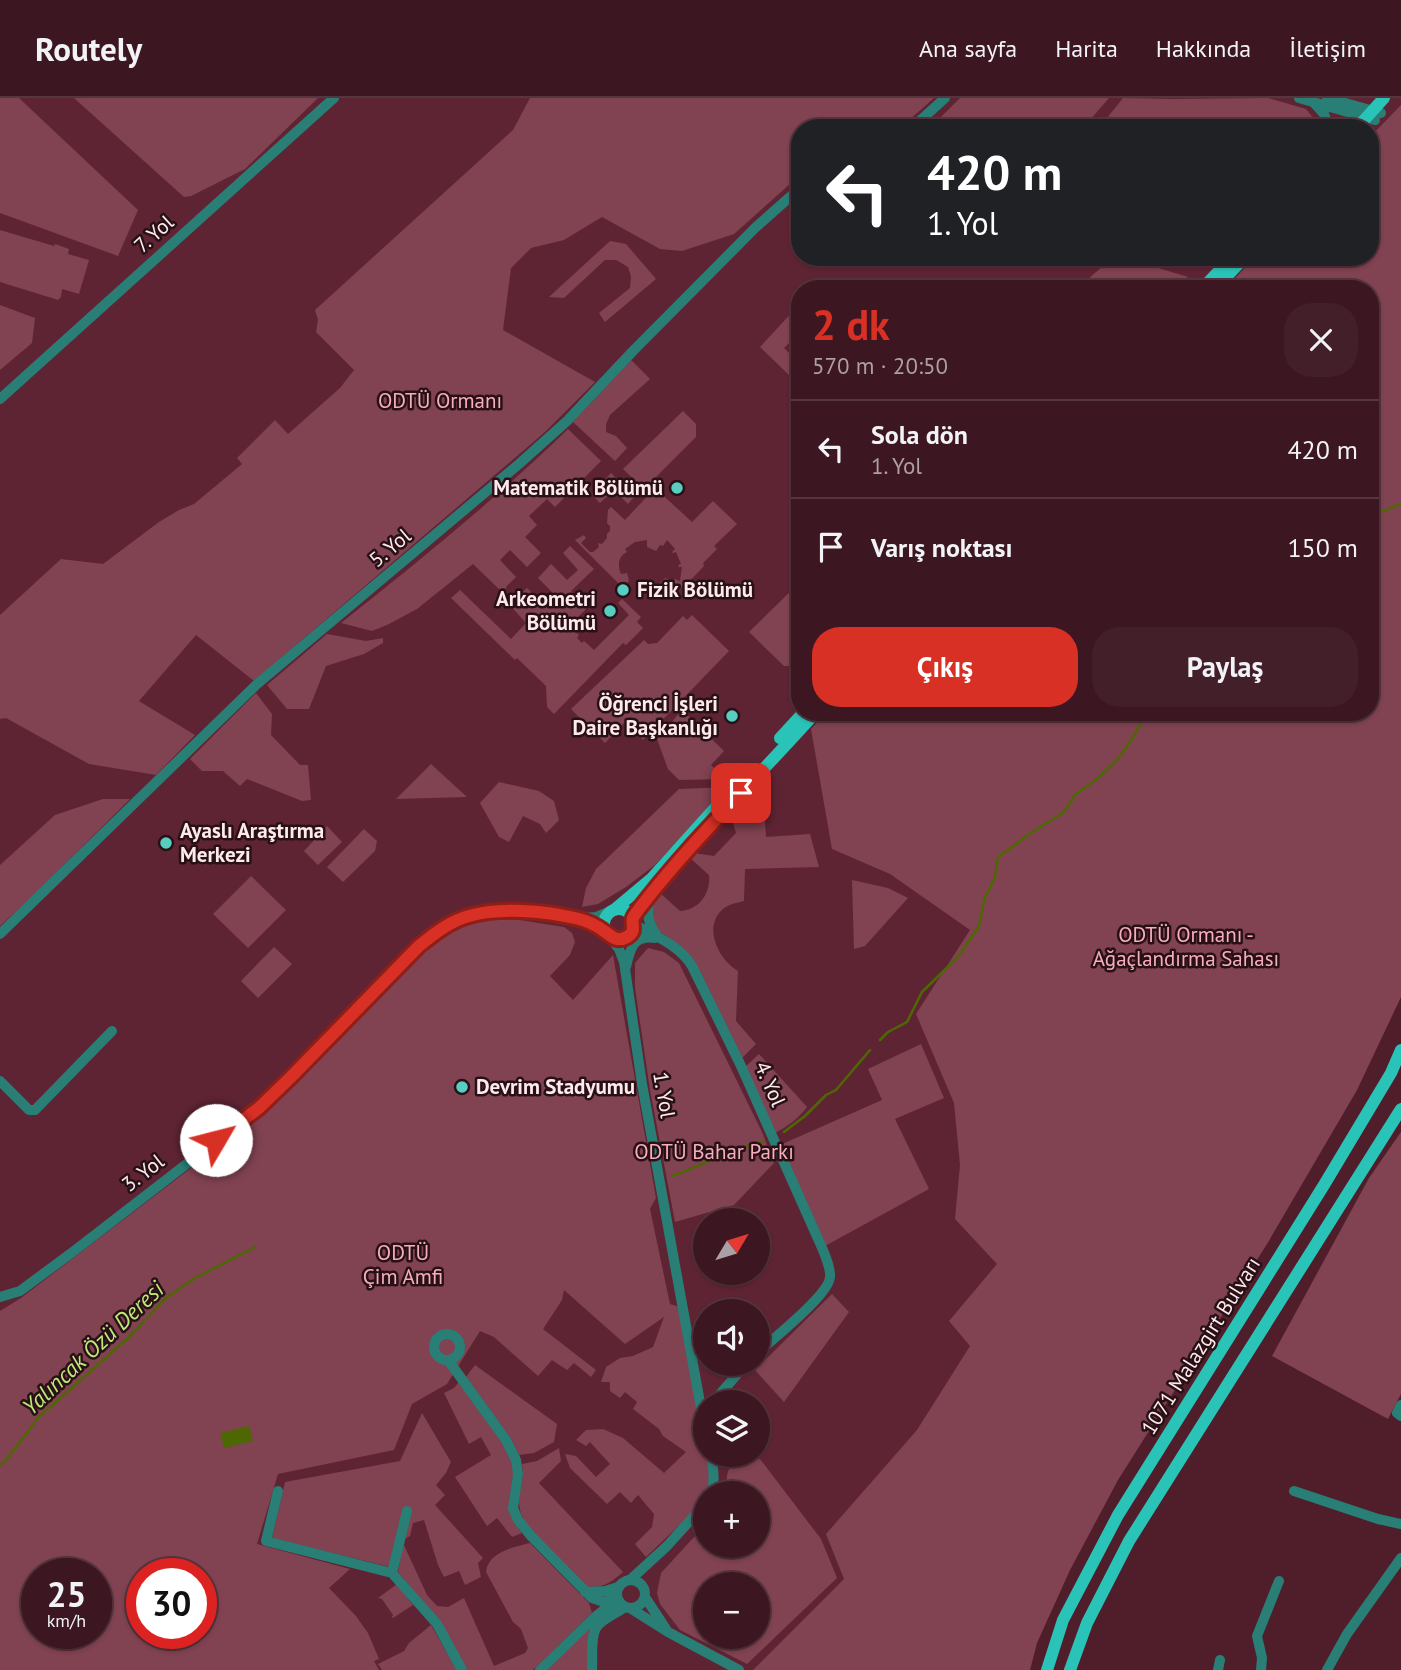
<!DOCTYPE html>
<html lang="tr">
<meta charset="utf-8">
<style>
:root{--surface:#3c1620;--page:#431f29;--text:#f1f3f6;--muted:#ac9fa5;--line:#55353e;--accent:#d93025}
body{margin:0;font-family:"PT Sans",sans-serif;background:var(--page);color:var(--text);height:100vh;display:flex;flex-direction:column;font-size:26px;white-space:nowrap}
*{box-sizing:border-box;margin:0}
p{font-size:23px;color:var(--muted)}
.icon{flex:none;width:38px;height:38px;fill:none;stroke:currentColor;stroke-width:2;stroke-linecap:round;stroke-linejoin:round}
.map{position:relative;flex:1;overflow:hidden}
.panel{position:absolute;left:791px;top:182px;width:588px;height:441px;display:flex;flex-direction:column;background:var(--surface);border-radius:28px;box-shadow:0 2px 5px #0004,0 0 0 2px var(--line)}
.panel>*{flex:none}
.banner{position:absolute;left:791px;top:21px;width:588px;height:147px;border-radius:28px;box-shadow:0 2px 5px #0004,0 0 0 2px var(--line);background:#202124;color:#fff;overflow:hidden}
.needle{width:46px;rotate:52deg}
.tools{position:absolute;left:693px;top:1110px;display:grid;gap:14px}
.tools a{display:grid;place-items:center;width:77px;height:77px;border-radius:50%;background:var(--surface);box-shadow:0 2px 5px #0004,0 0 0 2px var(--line);font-size:35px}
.speed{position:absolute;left:21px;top:1460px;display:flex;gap:14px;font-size:35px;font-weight:700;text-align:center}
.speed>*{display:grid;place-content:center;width:91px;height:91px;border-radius:50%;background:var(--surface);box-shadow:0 2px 5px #0004,0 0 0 2px var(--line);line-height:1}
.speed small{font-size:18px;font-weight:400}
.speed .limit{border:10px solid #d22;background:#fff;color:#111}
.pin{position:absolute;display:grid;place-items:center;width:60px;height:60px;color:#fff;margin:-30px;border-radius:14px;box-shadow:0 4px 10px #0006}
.me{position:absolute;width:77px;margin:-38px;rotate:53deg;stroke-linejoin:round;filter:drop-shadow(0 0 5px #0008)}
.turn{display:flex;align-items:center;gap:24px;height:147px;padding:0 21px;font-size:32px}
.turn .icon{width:91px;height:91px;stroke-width:2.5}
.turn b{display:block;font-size:49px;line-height:60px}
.round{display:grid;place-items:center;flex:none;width:74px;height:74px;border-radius:28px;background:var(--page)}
.head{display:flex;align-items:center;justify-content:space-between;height:119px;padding:0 21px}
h1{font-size:42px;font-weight:700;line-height:52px;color:var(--accent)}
.primary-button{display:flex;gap:14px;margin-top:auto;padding:14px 21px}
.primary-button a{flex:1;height:80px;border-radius:28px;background:var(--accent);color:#fff;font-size:28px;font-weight:700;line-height:80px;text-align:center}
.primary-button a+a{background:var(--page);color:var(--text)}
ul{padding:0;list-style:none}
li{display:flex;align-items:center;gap:21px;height:98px;padding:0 21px;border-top:2px solid var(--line)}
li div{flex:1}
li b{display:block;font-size:26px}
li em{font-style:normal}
header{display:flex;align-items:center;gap:42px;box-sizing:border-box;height:98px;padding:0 35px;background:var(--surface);border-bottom:2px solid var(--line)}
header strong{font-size:33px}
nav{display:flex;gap:38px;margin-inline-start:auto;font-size:24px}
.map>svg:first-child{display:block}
</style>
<header>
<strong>Routely</strong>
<nav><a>Ana sayfa</a><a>Harita</a><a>Hakkında</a><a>İletişim</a></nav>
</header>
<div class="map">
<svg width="1401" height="1572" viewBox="0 0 1401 1572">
<rect width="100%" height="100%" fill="#501e2b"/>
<path fill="#5f2434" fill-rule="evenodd" d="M0 0H1401V899L1357 992 1267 1146 1118 1382 1070 1472 1037 1545 1030 1572H0ZM800 30H1370V159H800ZM800 191H1370V614H800ZM705 1122H758V1174H705ZM705 1213H758V1265H705ZM705 1304H758V1356H705ZM705 1395H758V1447H705ZM37 1475H96V1535H37ZM142 1475H201V1535H142ZM705 1486H758V1538H705Z"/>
<path fill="#814251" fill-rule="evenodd" d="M0 0H19L138 112 118 158 0 115Z
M74 0H318L245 71 191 98 184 99Z
M530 0H934L900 30H800V77L734 136 682 153 660 151 602 119 564 142 531 150 511 170 503 232 595 284 545 334 254 583 196 537 139 603 195 637 156 677 89 666 6 620 0 621V517L61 461 103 466 159 424 179 412 194 406 242 366 237 360 275 322 288 336 340 290 354 272 316 234 318 222 315 212 513 32Z
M960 0H1109L1083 30H930Z
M1123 0 1173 1 1268 0 1306 11 1319 27 1318 30H1099Z
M1401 7V899L1357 992 1267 1146 1118 1382 1070 1472 1037 1545 1030 1572H753L844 1481 826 1436 917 1332 970 1248 949 1223 997 1166 955 1121 960 1067 954 1005 916 916 970 832 890 776 832 751 811 631 827 614H1370V191H1225L1255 159H1370V39Z
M0 132 54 148 55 146 69 151 68 156 89 162 79 196 62 191 61 199 58 202 0 184Z
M610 143 626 146 656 181 605 224 599 215 630 190 631 178 628 169 616 162H605L564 200 549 199Z
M1113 159H1122L1188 179 1176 191H1077Z
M0 207 35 220 32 245 0 272Z
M797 209 800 212V234L784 250 800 266V277H789L760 249Z
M631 262 650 281 610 317 606 326V334L616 338 627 350 615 363 573 324Z
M683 313 696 326V339L644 391 623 371Z
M568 331 601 363 555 409 547 401 529 418 537 427 525 439 541 455 527 469 510 452 500 462 516 479 506 489V491L503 490 502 494 473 466 417 511 387 527 372 533 341 525C419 463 497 400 568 331Z
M611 375 635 398 628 406 614 392 600 405 591 396Z
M655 390 692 424 713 403 737 426 714 448 717 451 703 465 704 468 683 490 679 487 675 491 672 488 667 493 664 490 662 492 657 488 665 480 673 484 675 481 680 483 682 469H679L678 467 681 466 676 454 673 455 672 454 675 451 667 442 663 448 660 447 656 453 647 449V442L635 444 625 451 627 454C617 459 618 469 621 476L627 475 629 483 623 490 575 442 584 437 586 440 581 445 590 454H593L599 449 598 445 602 446 607 440V436L610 433V428L607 425 608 412 611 409 625 422Z
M570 448 594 471 571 493 587 510 569 528 579 537 577 540 582 545 584 543 594 552 629 517 618 505 622 501 641 519 637 524 643 530 626 547 623 545 554 616 547 609 546 588 517 560 515 562 451 500 460 492 511 541 526 525 508 505 515 498 517 499 527 490 544 506 554 496 538 480 551 466 567 482 578 472 563 455Z
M800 484V568H784L749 534Z
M692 517 729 553 643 642 624 625 605 645 571 611 644 542 648 546 657 545 683 518 687 522Z
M327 536 366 543 383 540V545L364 556 326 568 309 611H287L267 587Z
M256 595 272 616 271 637 300 667H308L311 702 302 703 247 681 240 688 223 673H202L190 661Z
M682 612 724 653 711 667 726 681 679 682 668 671 657 641Z
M431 666 467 699 396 701Z
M499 684 539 693 554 703 559 722 546 735 540 726 523 718 509 744 499 739 480 705Z
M729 689 655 767 626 789 598 806 582 809 586 790 596 771 679 691Z
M103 701H130L36 795 0 828V767L55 717Z
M740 704 764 709 766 739 810 736 819 769 745 771 744 803C736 805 729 806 723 811 702 829 719 862 738 873L736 923 756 946 742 960 695 864 682 849 657 832 651 816 655 800 660 795 680 813C699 812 711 795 709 777L690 760 694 755 714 758 736 735 730 715Z
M327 728 342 744 318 767 304 753Z
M364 731 377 743 375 753 343 784 327 769Z
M251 778 286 812 248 850 213 816Z
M852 782 888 790 908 800 865 848 854 851Z
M503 821 520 822 564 829 572 835 575 844 570 857 550 878 573 902 613 857 656 1100 650 1111 670 1206 680 1209 705 1356H707L711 1388 708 1395H705V1400L690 1417 646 1459 635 1446 652 1429 654 1416 638 1397 631 1405 620 1394 607 1406 570 1370 565 1356 576 1358 596 1379 610 1366 590 1344 586 1348 576 1342 586 1332 603 1331 623 1340 664 1375 686 1354 663 1338 659 1331 633 1311 637 1304 625 1294 620 1300 610 1293V1284H601L606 1269 620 1260 633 1258 653 1249 664 1219 625 1246 564 1192 562 1202 543 1231 596 1272 591 1279 574 1265 567 1272 552 1262 538 1278 494 1239 480 1233 447 1286 412 1306 394 1352 278 1376 257 1446 350 1471 329 1490 356 1518 368 1535 379 1561 374 1563 379 1572H0V1213L21 1200 268 1011 328 951 416 859 444 836 463 826 475 823ZM37 1475H96V1535H37ZM142 1475H201V1535H142Z
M274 849 292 866 258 900 241 883Z
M648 850 664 854 679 865 762 1034 774 1065 734 1107 675 1124 650 992 635 890V865Z
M921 946 944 1000 895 1021 929 1091 825 1148 780 1047 882 1002 868 971Z
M759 956 807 1009C799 1020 787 1029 775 1035L746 968Z
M1401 1034V1296L1388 1321 1272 1258 1369 1080Z
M832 1196 849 1214 784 1304 755 1272Z
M475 1267 557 1326 554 1344 534 1355 519 1357 511 1341 466 1279Z
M459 1284C470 1299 481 1314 492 1329 498 1337 506 1346 510 1356 522 1386 495 1402 522 1435L512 1439 497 1420 487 1428 455 1379 491 1357 481 1339 469 1346 444 1295 454 1290Z
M422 1315 451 1364 446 1375 436 1387 445 1397 435 1407 483 1460 478 1465 481 1479 465 1487 459 1473 444 1479 438 1467 424 1422 413 1425 410 1438 394 1447 390 1469 272 1440 285 1384 400 1363Z
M559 1350 561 1363 539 1385 623 1474C609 1486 605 1489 586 1489L529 1431C509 1401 526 1394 522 1366L537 1363Z
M760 1361 821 1441 837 1480 747 1566 680 1532 660 1506 657 1495 661 1475 705 1427V1447H758V1395H724L728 1373 735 1363ZM705 1486H758V1538H705Z
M403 1445 427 1497 437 1508 448 1509 464 1500 494 1568 525 1555 528 1550 521 1531 513 1524 486 1474C488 1454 514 1449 530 1445L589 1505 592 1515 533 1572H467L440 1524 398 1474Z
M397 1486 413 1507 393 1520 392 1519 393 1517 382 1501 378 1500Z
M617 1501 622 1508 596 1530 592 1572H540Z
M431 1527 457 1572H382L378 1566 404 1553 409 1545Z"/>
<path fill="#4d6802" d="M249 1328 253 1343 224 1350 220 1335Z"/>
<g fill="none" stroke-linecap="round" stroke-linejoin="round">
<path stroke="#4d6802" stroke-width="2.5" d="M1370 418 1401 406
M880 942 888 934 907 924 922 894 958 859 979 828 984 802 995 779 998 759 1031 735 1064 714 1076 696 1097 681 1117 662 1130 644 1148 614
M784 1034 805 1018 826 997 836 992 870 952
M672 1078C703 1067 732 1051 763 1043
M0 1367 4 1365 38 1320 130 1238 166 1200 195 1180 255 1149"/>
<path stroke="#297e76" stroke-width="10" d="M1299 0 1375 22
M1327 0 1381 15
M1314 5 1324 16 1329 30
M912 30 945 0
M0 301 334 0
M650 801C646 815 648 825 656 836
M581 820 596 819 610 813
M634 826C655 838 679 847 692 868L741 968 823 1152C826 1160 831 1171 830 1179 829 1197 772 1241 758 1255
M0 836 256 587 519 366 567 323 632 254 755 130 800 90
M608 837 619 851 624 864 642 986 705 1332
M626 869C630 851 633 837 655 840
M0 983 29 1012H35L112 933
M0 1199 20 1193 74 1153 259 1010 291 979 419 848C434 836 448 826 466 819 492 809 547 813 575 820 586 822 596 828 605 833
M434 1249a13 13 0 1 1 26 0a13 13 0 1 1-26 0Z
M448 1262 506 1342 516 1362 518 1376 513 1410 518 1422 531 1438 592 1500 604 1504 617 1499
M713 1304 747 1265
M1401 1307 1397 1315 1401 1318
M711 1356C714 1370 715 1381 712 1395
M278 1393 266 1443 392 1475 437 1526 462 1572
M1294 1393 1378 1421 1401 1426
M392 1475 407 1413
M617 1496a14 14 0 1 1 28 0a14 14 0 1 1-28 0Z
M630 1482 667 1448 705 1406
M585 1494 605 1493 618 1489
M645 1499 666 1531
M630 1510 668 1534 739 1572
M540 1572 595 1519 614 1504
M592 1572C593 1560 590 1541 596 1530 601 1521 617 1515 625 1509
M1218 1572 1220 1562
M1261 1572 1262 1560 1257 1538 1279 1483
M1327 1572 1347 1536 1401 1460"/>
<path stroke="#29c4b7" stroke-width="12" d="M1357 30 1384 0
M1202 191 1232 159
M1215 191 1245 159
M780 640 804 614
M604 826a15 15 0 1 1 30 0a15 15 0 1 1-30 0Z
M615 811 652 780 715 710
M633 820C687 746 755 683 816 614
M1047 1572 1063 1522 1118 1417 1324 1087 1391 975 1401 952
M1070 1572 1087 1525 1129 1443 1401 1011"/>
</g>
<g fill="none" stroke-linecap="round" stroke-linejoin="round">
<defs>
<path id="route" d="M216 1042 259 1010 291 979 419 848C434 836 450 823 469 818 500 809 544 813 575 820 584 822 596 827 604 833 611 838 617 845 627 839 637 833 631 828 633 820 634 817 637 814 639 811 670 770 706 732 741 695"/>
</defs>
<use href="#route" stroke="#8d1f18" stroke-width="18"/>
<use href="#route" stroke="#d93025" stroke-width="12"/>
</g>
<g fill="#57cec1" stroke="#281116" stroke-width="2.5">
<circle cx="677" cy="390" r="7"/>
<circle cx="623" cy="492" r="7"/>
<circle cx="610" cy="513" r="7"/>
<circle cx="732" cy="618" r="7"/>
<circle cx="166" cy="745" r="7"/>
<circle cx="462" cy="989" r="7"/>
</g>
<g text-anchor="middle" stroke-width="5" stroke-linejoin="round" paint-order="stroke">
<g font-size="21" fill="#fee9ec" stroke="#281116">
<text transform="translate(154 136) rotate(-42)" y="7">7. Yol</text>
<text transform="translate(390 450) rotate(-40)" y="7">5. Yol</text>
<text transform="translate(770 986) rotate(66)" y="7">4. Yol</text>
<text transform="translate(664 997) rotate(80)" y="7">1. Yol</text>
<text transform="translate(143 1075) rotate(-38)" y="7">3. Yol</text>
<text transform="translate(1201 1248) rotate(-58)" y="7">1071 Malazgirt Bulvarı</text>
</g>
<g font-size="21" fill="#f8adbc" stroke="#281116">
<text x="440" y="310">ODTÜ Ormanı</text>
<text x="1186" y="844">ODTÜ Ormanı -<tspan x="1186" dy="24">Ağaçlandırma Sahası</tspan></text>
<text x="714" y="1061">ODTÜ Bahar Parkı</text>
<text x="403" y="1162">ODTÜ<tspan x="403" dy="24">Çim Amfi</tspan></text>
</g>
<g font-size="21" font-weight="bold" fill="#fee9ec" stroke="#281116" text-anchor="end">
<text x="663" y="397">Matematik Bölümü</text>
<text x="637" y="499" text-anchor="start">Fizik Bölümü</text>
<text x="596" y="508">Arkeometri<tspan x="596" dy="24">Bölümü</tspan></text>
<text x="718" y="613">Öğrenci İşleri<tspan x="718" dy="24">Daire Başkanlığı</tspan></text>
<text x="180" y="740" text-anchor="start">Ayaslı Araştırma<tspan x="180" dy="24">Merkezi</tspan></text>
<text x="476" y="996" text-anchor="start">Devrim Stadyumu</text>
</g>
<g font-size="23" font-style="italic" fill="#c0ea77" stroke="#281116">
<text transform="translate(93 1250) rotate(-43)" y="8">Yalıncak Özü Deresi</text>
</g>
</g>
</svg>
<div class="tools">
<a><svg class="needle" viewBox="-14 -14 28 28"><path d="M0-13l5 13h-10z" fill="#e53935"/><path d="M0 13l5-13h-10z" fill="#ac9fa5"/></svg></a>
<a><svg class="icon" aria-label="sound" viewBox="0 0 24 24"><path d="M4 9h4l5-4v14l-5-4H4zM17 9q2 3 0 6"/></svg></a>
<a><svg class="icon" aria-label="layers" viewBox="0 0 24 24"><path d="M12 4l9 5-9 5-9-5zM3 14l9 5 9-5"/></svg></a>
<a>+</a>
<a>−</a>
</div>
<div class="speed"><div>25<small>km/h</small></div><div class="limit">30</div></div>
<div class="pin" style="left:741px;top:695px;background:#d93025"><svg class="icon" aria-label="arrive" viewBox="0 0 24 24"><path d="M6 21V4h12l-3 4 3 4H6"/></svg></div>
<svg class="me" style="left:216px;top:1042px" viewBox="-20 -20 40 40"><circle r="19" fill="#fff"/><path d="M0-13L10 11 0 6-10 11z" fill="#d93025"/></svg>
<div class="banner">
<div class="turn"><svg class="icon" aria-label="left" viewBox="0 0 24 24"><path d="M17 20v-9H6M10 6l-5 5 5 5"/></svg><div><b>420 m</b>1. Yol</div></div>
</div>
<section class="panel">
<div class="head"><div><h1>2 dk</h1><p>570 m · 20:50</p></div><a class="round"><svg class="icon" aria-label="close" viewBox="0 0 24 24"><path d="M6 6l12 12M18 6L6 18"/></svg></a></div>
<ul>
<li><svg class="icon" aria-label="left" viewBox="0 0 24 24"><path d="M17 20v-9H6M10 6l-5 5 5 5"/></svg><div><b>Sola dön</b><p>1. Yol</p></div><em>420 m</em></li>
<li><svg class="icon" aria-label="arrive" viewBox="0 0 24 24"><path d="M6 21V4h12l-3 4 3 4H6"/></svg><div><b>Varış noktası</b></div><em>150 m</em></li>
</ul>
<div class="primary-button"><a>Çıkış</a><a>Paylaş</a></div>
</section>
</div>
